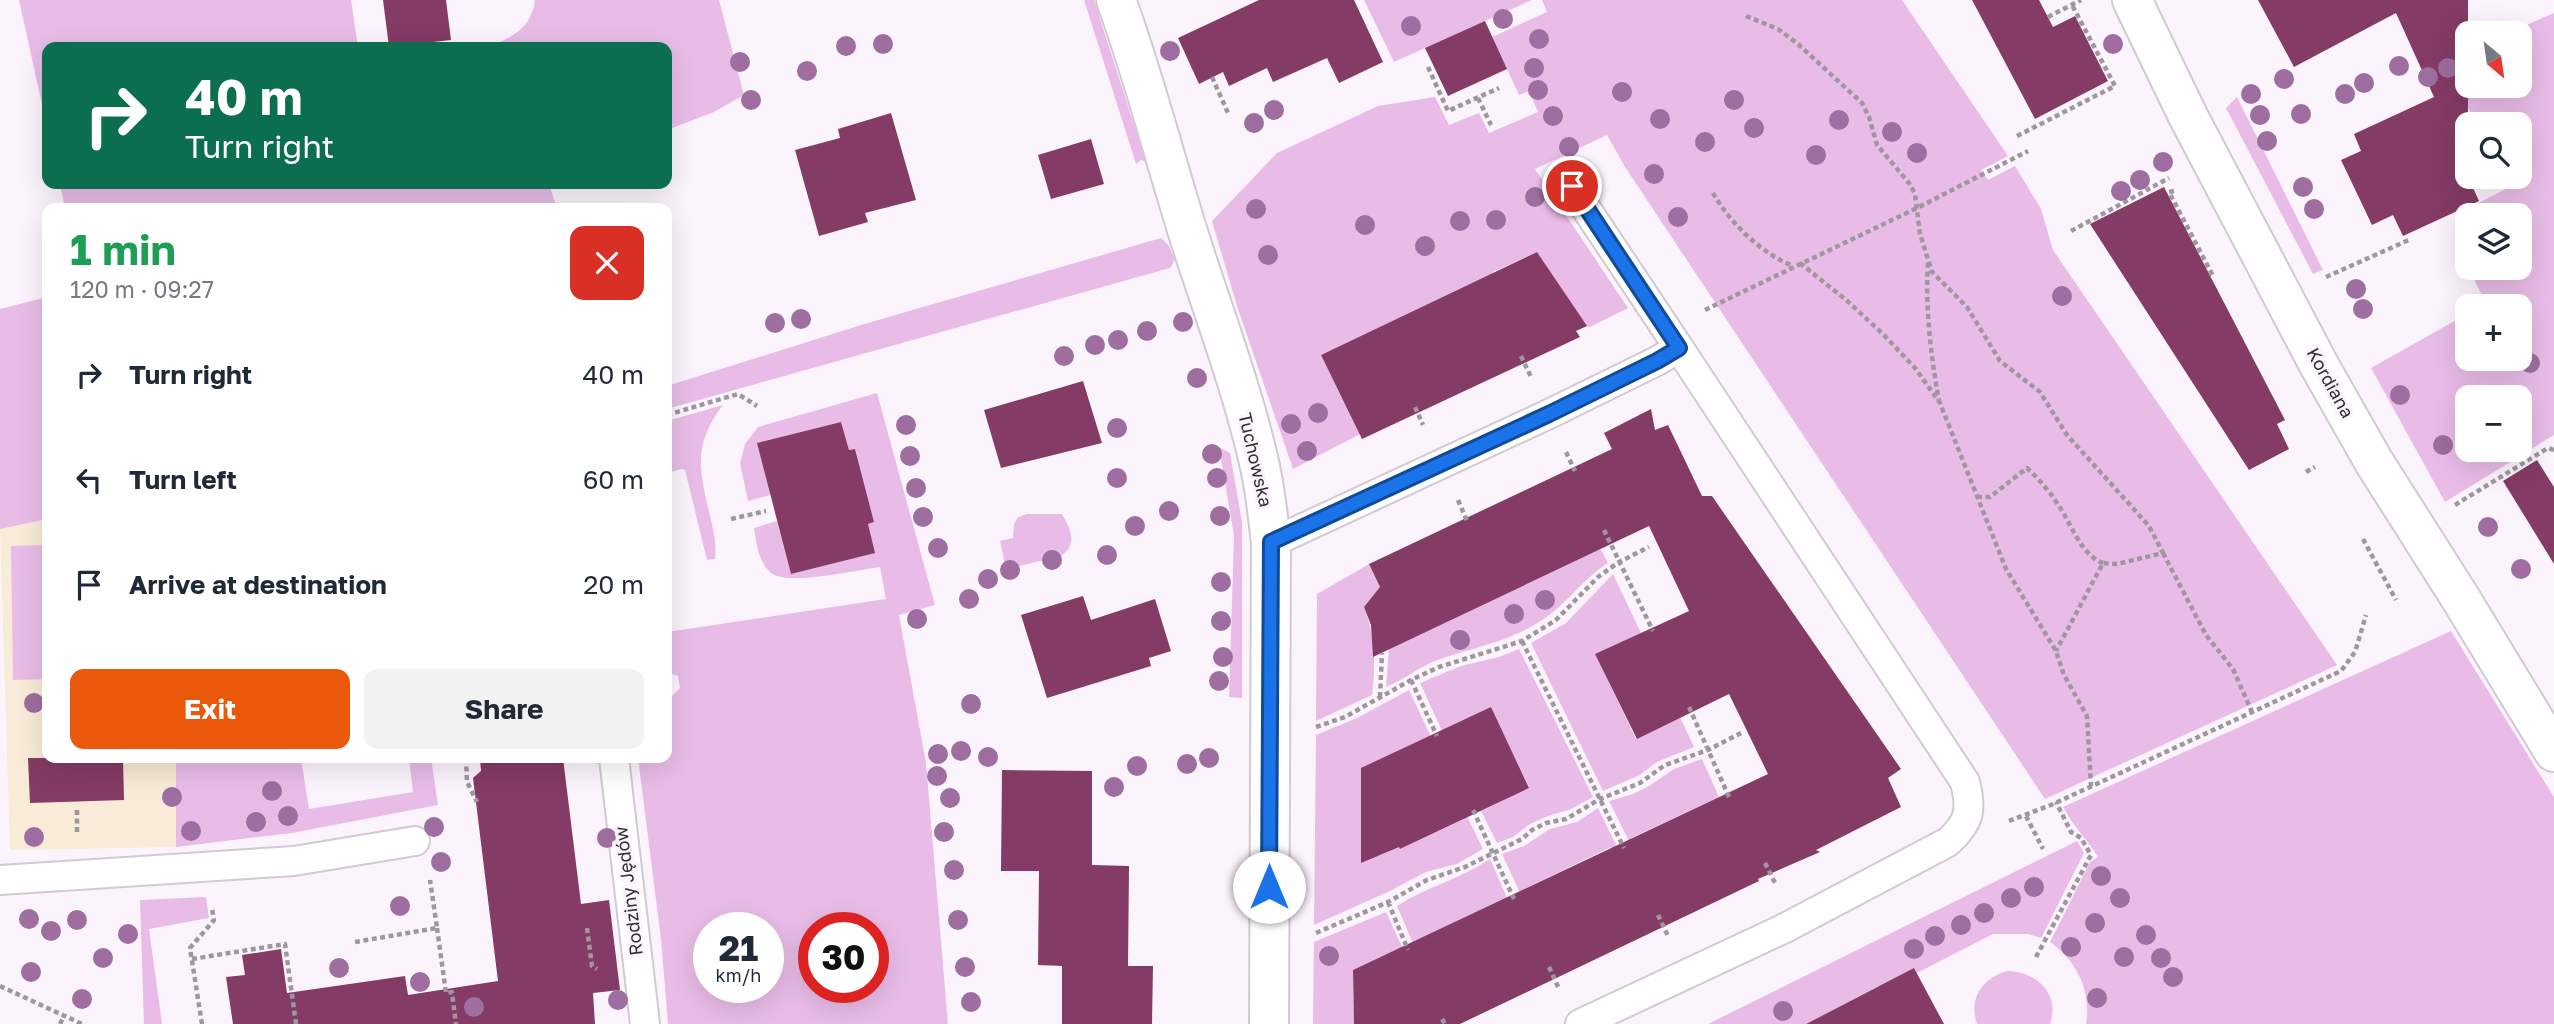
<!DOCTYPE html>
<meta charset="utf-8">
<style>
:root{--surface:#fff;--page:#f2f2f3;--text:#1f2937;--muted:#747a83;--accent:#ea580c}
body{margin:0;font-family:"Golos Text",sans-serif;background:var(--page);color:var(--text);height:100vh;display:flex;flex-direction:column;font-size:26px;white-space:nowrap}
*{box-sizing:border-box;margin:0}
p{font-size:23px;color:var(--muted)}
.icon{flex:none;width:38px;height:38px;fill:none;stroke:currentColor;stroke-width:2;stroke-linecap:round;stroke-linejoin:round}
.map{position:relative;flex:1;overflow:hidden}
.panel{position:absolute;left:42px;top:203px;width:630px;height:560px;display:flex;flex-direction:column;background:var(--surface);border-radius:14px;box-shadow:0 7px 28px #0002}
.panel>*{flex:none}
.hud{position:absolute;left:42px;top:42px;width:630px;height:147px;border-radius:14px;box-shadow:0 7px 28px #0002;background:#0b6e4f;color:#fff;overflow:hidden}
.needle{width:46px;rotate:151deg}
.controls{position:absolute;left:2455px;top:21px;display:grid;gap:14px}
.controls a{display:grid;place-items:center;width:77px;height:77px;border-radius:14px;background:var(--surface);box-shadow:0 7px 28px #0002;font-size:35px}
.speed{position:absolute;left:693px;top:912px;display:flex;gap:14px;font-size:35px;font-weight:700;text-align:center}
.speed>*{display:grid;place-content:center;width:91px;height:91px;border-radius:50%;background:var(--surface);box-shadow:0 7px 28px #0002;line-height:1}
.speed small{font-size:18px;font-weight:400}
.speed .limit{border:10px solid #d22;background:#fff;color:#111}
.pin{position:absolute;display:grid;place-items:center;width:60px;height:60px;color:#fff;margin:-30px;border:4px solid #fff;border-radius:50%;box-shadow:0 2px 7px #0007}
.me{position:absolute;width:77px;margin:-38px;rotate:0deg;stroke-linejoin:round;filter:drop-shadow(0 0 5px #0008)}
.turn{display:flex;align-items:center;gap:24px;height:147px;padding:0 28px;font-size:32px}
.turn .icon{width:91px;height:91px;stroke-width:2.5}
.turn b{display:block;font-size:49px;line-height:60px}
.round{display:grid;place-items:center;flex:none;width:74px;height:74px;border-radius:14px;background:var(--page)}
.overview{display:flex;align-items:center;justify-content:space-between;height:119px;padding:0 28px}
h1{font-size:42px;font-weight:700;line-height:52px;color:#1e9e55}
.primary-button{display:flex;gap:14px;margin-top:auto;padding:14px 28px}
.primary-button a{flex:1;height:80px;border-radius:14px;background:var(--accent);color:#fff;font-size:28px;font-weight:700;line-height:80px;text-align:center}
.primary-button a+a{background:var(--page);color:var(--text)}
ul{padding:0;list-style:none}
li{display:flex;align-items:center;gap:21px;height:105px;padding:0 28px}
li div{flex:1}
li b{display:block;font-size:26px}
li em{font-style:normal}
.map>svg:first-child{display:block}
</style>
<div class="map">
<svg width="2554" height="1024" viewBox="0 0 2554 1024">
<rect width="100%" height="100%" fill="#fcf4fc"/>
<path fill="#f8ebd7" d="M47 519V758H176V847L10 850 0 529Z"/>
<path fill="#e8bce7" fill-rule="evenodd" d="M19 0H351L358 47H47V127Z
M535 0H719L744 95 714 112 667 130V47H496L498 43C519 33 531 25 535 0Z
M1084 0H1094L1146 162 1141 160 1136 164Z
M1364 0H1532L1394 62Z
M1542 0H1902L2008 156 1981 170 1988 180 2015 166 2041 209 2053 250 2337 665 2045 799 1625 167 1607 135 1535 169 1628 308 1590 327 1586 326 1537 252 1493 272 1495 278 1475 288 1472 283 1321 355 1360 434 1293 469 1237 306 1212 221 1277 153 1378 106 1435 97 1449 125 1479 113 1489 133 1538 112 1529 91 1519 95 1492 37 1547 12Z
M2554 13V435L2445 502 2371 368 2467 314 2468 359H2520V306H2481L2486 303 2468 268H2520V215H2478L2474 205 2506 189 2500 177H2520V124H2476L2446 60 2468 86H2520V33H2508ZM2468 397H2520V450H2468Z
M2237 97 2323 270 2313 274 2226 108Z
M60 184H549L557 208H65Z
M1161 238 1169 246 1175 260 1170 268 667 409V386L861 325Z
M47 297V519L0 529V309Z
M877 393 935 605 899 615 926 763 948 1024H668L661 939 638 758H667V701L680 688 678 676 667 672V632L886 599 880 567C857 570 788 586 771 573 759 563 756 543 754 528L777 521 791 574 874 553 868 524 874 522 855 449 849 450 841 422 758 443 771 495 748 501 740 463 745 444 758 427ZM709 928H768V987H709ZM814 928H873V987H814Z
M723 405C693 444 699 470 710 515 713 530 717 543 715 559L707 560 685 470 682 469 667 473V421Z
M1219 447 1230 453 1242 522V698L1229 697 1234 536Z
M1027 514H1062C1071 530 1078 544 1061 556L1006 569 1000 541 1013 538 1014 524 1018 517Z
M47 545V679L13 680 11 546Z
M1600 548 1608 563C1585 577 1570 600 1548 616 1510 643 1480 645 1438 660 1420 666 1404 680 1386 687L1389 649Z
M1369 564 1385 597 1369 601 1364 607C1375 634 1376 666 1372 695L1316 721 1317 594Z
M1613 574 1641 633 1596 655 1636 739 1680 717 1694 747 1657 762 1640 775 1603 791 1531 643 1566 623Z
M2451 631 2554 797V1024H2086C2092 991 2076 960 2050 942L2090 862 2098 857C2087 839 2073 826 2063 807Z
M1519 649 1593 797 1569 810 1548 816 1530 824 1513 837 1497 843 1479 807 1484 810 1529 787 1491 708 1443 733 1420 683 1461 666 1499 657Z
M1409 690 1432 739 1425 738 1361 769 1400 849 1462 820 1466 814 1483 849 1457 864 1426 872 1388 892 1314 925 1316 735 1357 718Z
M176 758H301L309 809 413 792 409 758H431L438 805 292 833 176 847Z
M1702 759 1719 797 1631 838 1633 844 1631 845 1609 801 1633 794 1649 786 1674 769Z
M1598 808 1619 851 1615 852 1611 847 1522 890 1523 895H1521L1502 854 1524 846 1550 829 1577 822Z
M2077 841 2084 853 2041 938 2028 934H1993L1882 991 1879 986 1806 1024H1708Z
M1490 859 1509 902 1501 900 1415 941 1414 946 1397 906C1426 887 1460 879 1490 859Z
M206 897 209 918 149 929 162 1024H144L140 900Z
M1386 912 1404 951H1394L1353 970 1354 1024H1313L1314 942Z
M2007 971C2036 971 2061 994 2050 1024H1977C1968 998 1983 978 2007 971Z"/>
<path fill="#843b65" d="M383 0H446L451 40 389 47Z
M1259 0H1354L1383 62 1339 83 1327 58 1273 82 1267 68 1229 86 1223 72 1199 84 1178 38Z
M1972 0H2039L2053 27 2075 16 2108 81 2035 119Z
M2258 0H2468V177L2479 201 2403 236 2393 215 2372 225 2341 160 2361 151 2354 134 2434 97 2396 13 2294 67Z
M1485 21 1507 69 1448 96 1425 48Z
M891 113 916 200 865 213 868 222 819 236 795 150 840 138 838 129Z
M1091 139 1104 184 1051 199 1038 155Z
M2164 187 2285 420 2277 424 2289 449 2249 470 2090 224Z
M1537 252 1587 326 1576 331 1580 337 1362 439 1321 355Z
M1083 381 1102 443 1001 468 984 410Z
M1651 409 1655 430 1668 425 1702 496H1712L1901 769 1888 778 1901 807 1816 850 1820 852 1758 879 1759 881 1460 1024H1354L1353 970 1768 774 1729 694 1637 739 1595 654 1689 611 1649 526 1373 657 1371 625 1364 607 1380 587 1369 564 1612 449 1604 433Z
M841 422 849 450 855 449 874 522 868 524 875 553 791 574 757 443Z
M2537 460 2554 487V564L2503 481Z
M1083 596 1091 620 1155 599 1171 651 1149 658 1151 666 1047 698 1021 615Z
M1491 707 1529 788 1400 849 1399 847 1361 863V768Z
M28 758H123L124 800 30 803Z
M480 758H563L581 904 609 900 620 990 593 993 595 1024H233L226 977 245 975 242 955 281 949 287 993 405 976 408 995 498 981 473 778 481 771Z
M1002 770 1092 771V865L1129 866 1128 966H1153L1152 1024H1062V966L1038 965 1039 871H1001Z
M1914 968 1944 1024H1806Z"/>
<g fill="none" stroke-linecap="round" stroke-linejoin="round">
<defs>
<path id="service" d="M1571 186 1679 348
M1271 543 1549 414 1657 361 1679 348 1965 782C1972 810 1970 822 1948 842L1783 929 1580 1024
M614 758 645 1024
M0 880 294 861 415 841"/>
<path id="minor" d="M1116 0C1145 79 1165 160 1190 239 1213 311 1241 385 1258 458 1265 486 1268 515 1271 543L1269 1024
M2132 0 2188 116 2319 365 2374 462 2461 599 2554 752"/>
</defs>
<use href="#service" stroke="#d2cad2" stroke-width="32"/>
<use href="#minor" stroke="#d2cad2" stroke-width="42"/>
<path stroke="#9e989e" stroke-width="4.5" stroke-dasharray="5 3.5" stroke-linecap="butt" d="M1746 16 1778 29 1798 44 1862 103 1869 117 1877 145 1909 183 1915 194 1920 234 1932 272 1967 307 2000 361 2040 392 2067 435 2149 526 2163 553 2117 564 2103 563 2056 651
M2048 17 2081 0
M1428 67 1448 111 1499 88
M1212 77 1228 113
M1478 98 1491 125
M2017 136 2115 86 2072 5
M2174 191 2169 192 2213 276H2210
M1713 193C1730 223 1761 253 1793 266
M2071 231 2169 178
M1800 263 1845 299 1883 334 1915 368 1940 403 2006 569 2056 651 2064 675 2087 716 2091 786
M1928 263C1925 309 1931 356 1939 401
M2326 277 2411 239
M1705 310 1919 207 2028 151
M1521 356 1531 377
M1415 407 1423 425
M667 415 738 394 757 406
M1566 452 1575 471
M2306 472 2315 467
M1977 497H1990L2027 468C2039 479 2050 492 2059 506 2071 524 2082 556 2103 563
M1458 500 1467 521
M2455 505 2548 448 2554 450
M731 519 766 511
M1604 530 1653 631
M2363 539 2396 600
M2163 553 2206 635 2233 669 2252 712
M1522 641 1624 848
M1411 680 1437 736
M1380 697 1382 653
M1689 707 1729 797
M1316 727 1345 717 1411 680 1439 667 1522 641 1556 620 1598 577 1619 562 1649 547
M466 758 467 782 477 802
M77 810V832
M1473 810 1514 899
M2026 816 2043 849
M2009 821 2051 805 2341 671 2355 652 2366 615
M1765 863 1776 885
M1388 902 1408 950
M1658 915 1668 936
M437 928 446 993 452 992 456 1024
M587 928 592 966 597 969
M1316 933 1388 902 1427 880 1465 867 1522 839 1532 830 1546 823 1566 819 1600 799 1640 783 1665 765 1708 750 1741 733
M355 942 437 928 430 880
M2036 957 2091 855 2081 838 2071 832 2056 802
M192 959 285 944 296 1024
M1549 967 1559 989
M0 986 82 1024
M1442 1019 1445 1024
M60 1024 64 1016
M202 1024 190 948 214 920 212 909"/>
<use href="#service" stroke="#fff" stroke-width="28"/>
<use href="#minor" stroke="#fff" stroke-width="38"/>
</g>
<g fill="#9d6e9f">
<circle cx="1503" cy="19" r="10"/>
<circle cx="1411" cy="26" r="10"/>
<circle cx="1539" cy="39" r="10"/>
<circle cx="883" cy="44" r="10"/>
<circle cx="2113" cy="44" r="10"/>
<circle cx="846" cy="46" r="10"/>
<circle cx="1170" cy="51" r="10"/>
<circle cx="740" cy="62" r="10"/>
<circle cx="2399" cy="66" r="10"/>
<circle cx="1534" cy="68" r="10"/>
<circle cx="2448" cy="68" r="10"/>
<circle cx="807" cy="71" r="10"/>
<circle cx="2428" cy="77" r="10"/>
<circle cx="2284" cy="79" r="10"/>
<circle cx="2364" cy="83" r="10"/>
<circle cx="1538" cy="90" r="10"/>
<circle cx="1622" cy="92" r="10"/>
<circle cx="2251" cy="94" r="10"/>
<circle cx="2345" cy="94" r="10"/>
<circle cx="751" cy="100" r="10"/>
<circle cx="1734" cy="100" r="10"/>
<circle cx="1274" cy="110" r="10"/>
<circle cx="2301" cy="114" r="10"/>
<circle cx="2260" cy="115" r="10"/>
<circle cx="1553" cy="116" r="10"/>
<circle cx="1660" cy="119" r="10"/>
<circle cx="1839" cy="120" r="10"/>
<circle cx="1254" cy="123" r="10"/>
<circle cx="1754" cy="128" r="10"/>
<circle cx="1892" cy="132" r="10"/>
<circle cx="2267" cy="141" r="10"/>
<circle cx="1705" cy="142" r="10"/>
<circle cx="1569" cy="147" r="10"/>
<circle cx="1917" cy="153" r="10"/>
<circle cx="1816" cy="155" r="10"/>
<circle cx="2163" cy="162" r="10"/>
<circle cx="1654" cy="174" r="10"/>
<circle cx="2140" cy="180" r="10"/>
<circle cx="2303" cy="187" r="10"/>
<circle cx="2121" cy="191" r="10"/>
<circle cx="1535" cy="197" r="10"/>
<circle cx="1256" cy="209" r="10"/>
<circle cx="2314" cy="209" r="10"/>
<circle cx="1678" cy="217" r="10"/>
<circle cx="1496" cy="220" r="10"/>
<circle cx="1460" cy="221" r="10"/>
<circle cx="1365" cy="225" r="10"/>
<circle cx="1425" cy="246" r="10"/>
<circle cx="1268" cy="255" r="10"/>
<circle cx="2356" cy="289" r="10"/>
<circle cx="2062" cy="296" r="10"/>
<circle cx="2363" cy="309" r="10"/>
<circle cx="801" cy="319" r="10"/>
<circle cx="1183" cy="322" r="10"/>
<circle cx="775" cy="323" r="10"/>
<circle cx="1147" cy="331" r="10"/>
<circle cx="1118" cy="340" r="10"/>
<circle cx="1095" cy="345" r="10"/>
<circle cx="1064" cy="356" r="10"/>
<circle cx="2530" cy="363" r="10"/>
<circle cx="1197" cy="378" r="10"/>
<circle cx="2400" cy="395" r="10"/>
<circle cx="1318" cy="413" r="10"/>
<circle cx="1291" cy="424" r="10"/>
<circle cx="906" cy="425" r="10"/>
<circle cx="1117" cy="428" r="10"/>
<circle cx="2443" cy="445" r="10"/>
<circle cx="1307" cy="451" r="10"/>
<circle cx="1212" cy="454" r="10"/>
<circle cx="910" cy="456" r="10"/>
<circle cx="1117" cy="478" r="10"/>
<circle cx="1217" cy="478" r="10"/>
<circle cx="916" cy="488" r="10"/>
<circle cx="1169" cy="511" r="10"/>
<circle cx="1220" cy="516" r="10"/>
<circle cx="923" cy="517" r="10"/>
<circle cx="1135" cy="526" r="10"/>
<circle cx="2488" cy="527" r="10"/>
<circle cx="938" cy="548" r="10"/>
<circle cx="1107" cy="555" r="10"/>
<circle cx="1052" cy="560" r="10"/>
<circle cx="2521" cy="569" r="10"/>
<circle cx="1010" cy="570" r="10"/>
<circle cx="988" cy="579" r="10"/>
<circle cx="1221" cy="582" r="10"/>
<circle cx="969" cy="599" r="10"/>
<circle cx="1545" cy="600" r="10"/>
<circle cx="1514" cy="614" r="10"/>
<circle cx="917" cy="619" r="10"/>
<circle cx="1221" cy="621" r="10"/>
<circle cx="1460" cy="640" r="10"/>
<circle cx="1223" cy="657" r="10"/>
<circle cx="1219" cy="681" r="10"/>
<circle cx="34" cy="703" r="10"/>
<circle cx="971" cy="704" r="10"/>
<circle cx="961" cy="751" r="10"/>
<circle cx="938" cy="754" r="10"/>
<circle cx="988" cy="757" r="10"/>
<circle cx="1209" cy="758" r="10"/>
<circle cx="1187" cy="764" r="10"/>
<circle cx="1137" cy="766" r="10"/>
<circle cx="937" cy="776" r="10"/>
<circle cx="1114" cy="787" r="10"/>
<circle cx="272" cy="791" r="10"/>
<circle cx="172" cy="797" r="10"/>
<circle cx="950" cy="798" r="10"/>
<circle cx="288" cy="816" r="10"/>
<circle cx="256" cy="822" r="10"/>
<circle cx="434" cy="827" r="10"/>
<circle cx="191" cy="831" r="10"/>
<circle cx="944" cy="832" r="10"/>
<circle cx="34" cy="837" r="10"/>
<circle cx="607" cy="838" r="10"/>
<circle cx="441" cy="862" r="10"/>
<circle cx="954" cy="870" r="10"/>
<circle cx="2101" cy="876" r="10"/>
<circle cx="2034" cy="887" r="10"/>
<circle cx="2011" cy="898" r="10"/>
<circle cx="2120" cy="898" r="10"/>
<circle cx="400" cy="906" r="10"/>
<circle cx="1984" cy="913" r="10"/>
<circle cx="29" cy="919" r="10"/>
<circle cx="77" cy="920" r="10"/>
<circle cx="958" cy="920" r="10"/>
<circle cx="2095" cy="923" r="10"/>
<circle cx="1961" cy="925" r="10"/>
<circle cx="51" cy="931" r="10"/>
<circle cx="128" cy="934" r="10"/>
<circle cx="2146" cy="935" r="10"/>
<circle cx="1935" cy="936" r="10"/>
<circle cx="2071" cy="947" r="10"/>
<circle cx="1914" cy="949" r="10"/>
<circle cx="1329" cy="956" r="10"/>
<circle cx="2124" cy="957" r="10"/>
<circle cx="103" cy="958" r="10"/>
<circle cx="2161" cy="958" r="10"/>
<circle cx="965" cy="967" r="10"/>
<circle cx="339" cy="968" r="10"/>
<circle cx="31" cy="972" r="10"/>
<circle cx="2173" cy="977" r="10"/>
<circle cx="420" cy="982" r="10"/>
<circle cx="2097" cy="998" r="10"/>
<circle cx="82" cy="999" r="10"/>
<circle cx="618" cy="1000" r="10"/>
<circle cx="971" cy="1002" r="10"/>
<circle cx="474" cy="1007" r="10"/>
<circle cx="1783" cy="1011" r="10"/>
</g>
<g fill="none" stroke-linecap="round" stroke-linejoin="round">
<defs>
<path id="route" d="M1269 887 1271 542 1549 414 1657 361 1679 348 1572 186"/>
</defs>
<use href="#route" stroke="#114b97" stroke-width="18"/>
<use href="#route" stroke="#1a73e8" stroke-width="12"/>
</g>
<g text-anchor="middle" stroke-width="7" stroke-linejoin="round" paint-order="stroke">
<g font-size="18" fill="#322f32" stroke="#fcf4fc">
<text transform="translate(2330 383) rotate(61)" y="6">Kordiana</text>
<text transform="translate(1255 460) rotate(77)" y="6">Tuchowska</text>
<text transform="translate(629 891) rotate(-97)" y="6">Rodziny Jędów</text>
</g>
</g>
</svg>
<div class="controls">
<a><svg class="needle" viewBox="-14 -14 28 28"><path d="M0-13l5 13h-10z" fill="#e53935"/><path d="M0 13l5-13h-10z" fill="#747a83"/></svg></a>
<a><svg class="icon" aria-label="search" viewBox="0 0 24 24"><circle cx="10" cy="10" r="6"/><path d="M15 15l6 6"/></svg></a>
<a><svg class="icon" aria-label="layers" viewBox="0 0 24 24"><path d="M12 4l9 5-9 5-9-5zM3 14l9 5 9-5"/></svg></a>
<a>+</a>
<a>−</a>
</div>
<div class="speed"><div>21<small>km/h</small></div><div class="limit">30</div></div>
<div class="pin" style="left:1572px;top:186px;background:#d93025"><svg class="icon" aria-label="arrive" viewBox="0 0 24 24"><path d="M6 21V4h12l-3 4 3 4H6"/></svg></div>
<svg class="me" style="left:1269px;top:887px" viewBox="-20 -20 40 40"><circle r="19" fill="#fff"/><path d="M0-13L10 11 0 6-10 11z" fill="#1a73e8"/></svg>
<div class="hud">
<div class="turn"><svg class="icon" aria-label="right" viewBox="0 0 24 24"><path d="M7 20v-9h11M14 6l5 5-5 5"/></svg><div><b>40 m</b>Turn right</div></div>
</div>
<section class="panel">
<div class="overview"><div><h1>1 min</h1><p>120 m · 09:27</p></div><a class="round" style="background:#d93025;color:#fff"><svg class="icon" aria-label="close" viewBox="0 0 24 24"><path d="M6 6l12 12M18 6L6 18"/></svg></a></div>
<ul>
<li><svg class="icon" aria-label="right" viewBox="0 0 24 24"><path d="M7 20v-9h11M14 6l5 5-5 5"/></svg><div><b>Turn right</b></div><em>40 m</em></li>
<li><svg class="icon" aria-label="left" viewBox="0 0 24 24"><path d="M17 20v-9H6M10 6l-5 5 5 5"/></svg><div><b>Turn left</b></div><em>60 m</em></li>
<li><svg class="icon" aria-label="arrive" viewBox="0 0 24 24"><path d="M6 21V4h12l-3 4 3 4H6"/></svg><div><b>Arrive at destination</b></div><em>20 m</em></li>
</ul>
<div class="primary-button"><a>Exit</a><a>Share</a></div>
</section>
</div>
